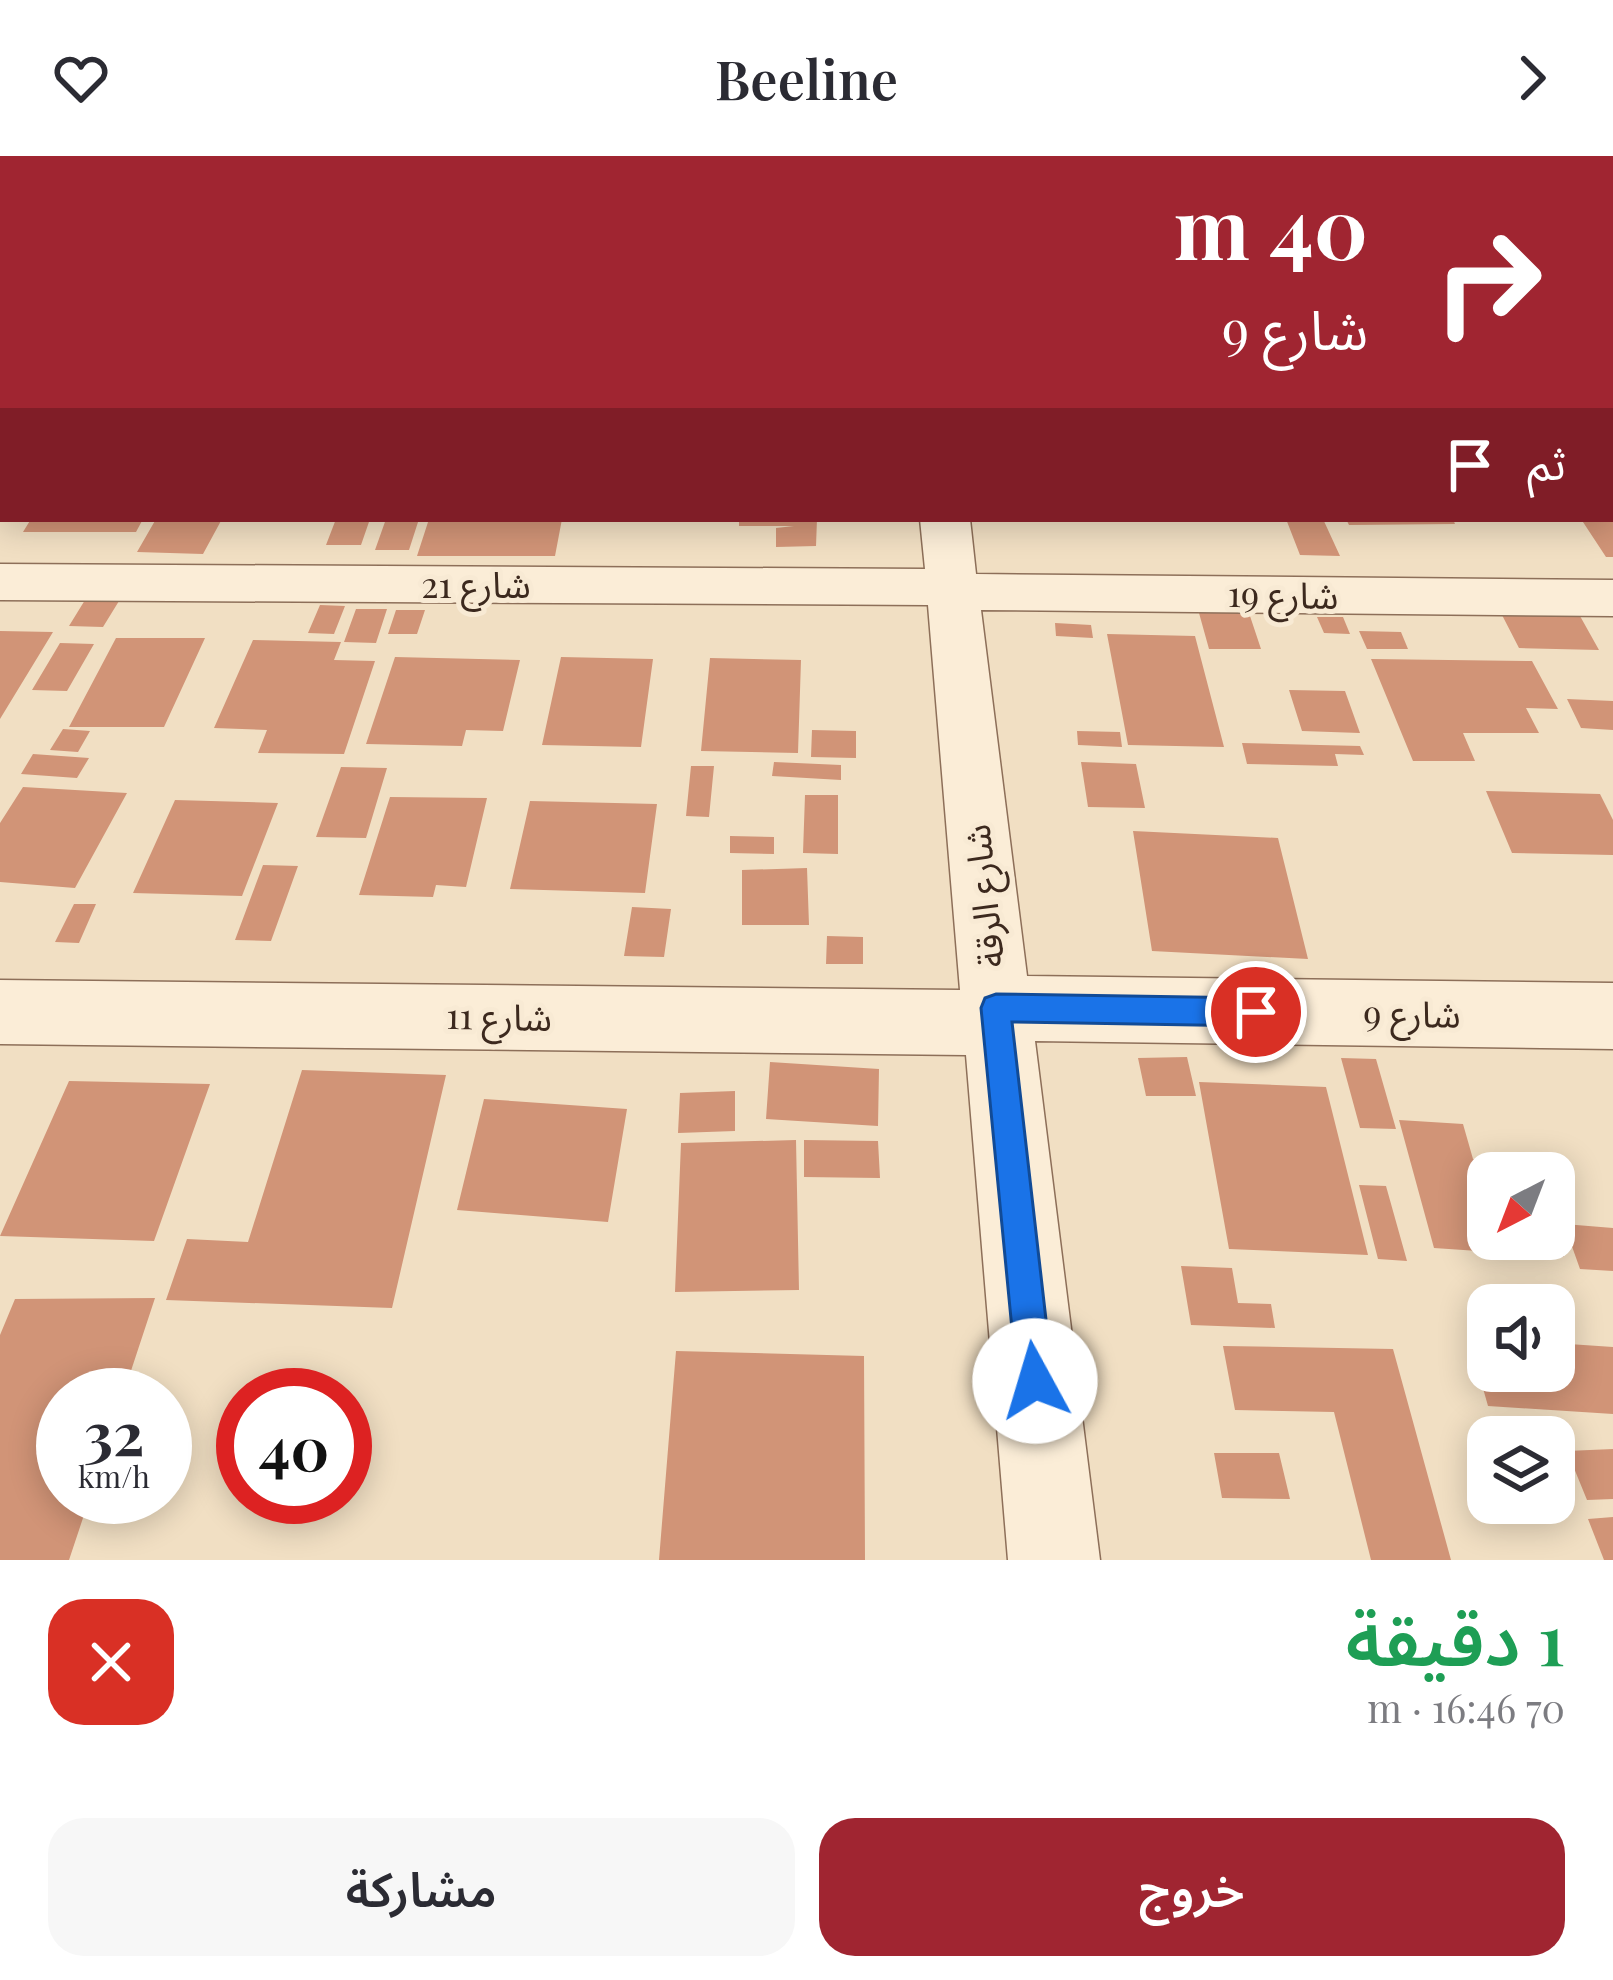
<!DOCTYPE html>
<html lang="ar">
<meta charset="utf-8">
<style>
:root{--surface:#fff;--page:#f7f7f7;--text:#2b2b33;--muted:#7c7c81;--accent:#a02531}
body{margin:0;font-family:"Playfair Display","Noto Sans Arabic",serif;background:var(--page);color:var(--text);direction:rtl;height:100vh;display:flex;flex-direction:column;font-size:45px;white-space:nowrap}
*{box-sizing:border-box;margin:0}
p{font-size:39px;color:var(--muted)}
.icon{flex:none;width:66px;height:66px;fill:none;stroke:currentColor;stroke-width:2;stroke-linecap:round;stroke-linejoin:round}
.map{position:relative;height:1404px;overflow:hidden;direction:ltr}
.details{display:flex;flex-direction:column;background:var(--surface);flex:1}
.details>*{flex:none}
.hud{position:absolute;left:0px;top:0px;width:1614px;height:366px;box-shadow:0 6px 30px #0003;direction:rtl;background:#a02531;color:#fff;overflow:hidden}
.needle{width:78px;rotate:222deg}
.fabs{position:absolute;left:1467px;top:996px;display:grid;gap:24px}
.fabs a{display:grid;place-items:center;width:108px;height:108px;border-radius:24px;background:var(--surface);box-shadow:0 6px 30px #0003;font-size:60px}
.speed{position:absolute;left:36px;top:1212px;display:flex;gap:24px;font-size:60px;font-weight:700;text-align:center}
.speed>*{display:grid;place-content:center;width:156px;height:156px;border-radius:50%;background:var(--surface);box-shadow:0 6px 30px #0003;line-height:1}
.speed small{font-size:30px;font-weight:400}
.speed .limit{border:18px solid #d22;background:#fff;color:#111}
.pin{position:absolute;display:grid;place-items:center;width:102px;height:102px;color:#fff;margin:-51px;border:6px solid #fff;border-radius:50%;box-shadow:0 3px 12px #0007}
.me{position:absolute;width:132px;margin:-66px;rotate:354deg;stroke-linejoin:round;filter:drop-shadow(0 0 9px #0008)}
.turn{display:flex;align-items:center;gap:42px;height:252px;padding:0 48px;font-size:54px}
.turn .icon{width:156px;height:156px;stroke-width:2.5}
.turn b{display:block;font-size:84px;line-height:102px}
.then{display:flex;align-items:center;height:114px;padding:0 48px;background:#0003;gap:24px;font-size:45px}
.round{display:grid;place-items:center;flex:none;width:126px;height:126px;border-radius:36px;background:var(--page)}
.head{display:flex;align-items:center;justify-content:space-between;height:204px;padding:0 48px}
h1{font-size:72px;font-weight:600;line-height:90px;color:#1e9e55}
.cta{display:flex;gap:24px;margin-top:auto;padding:24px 48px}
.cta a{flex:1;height:138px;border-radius:36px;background:var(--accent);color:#fff;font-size:48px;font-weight:600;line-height:138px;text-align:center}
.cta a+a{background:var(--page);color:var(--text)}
header{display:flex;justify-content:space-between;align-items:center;height:156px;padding:0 48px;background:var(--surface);font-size:54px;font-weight:600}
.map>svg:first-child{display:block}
</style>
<header><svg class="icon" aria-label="forward" viewBox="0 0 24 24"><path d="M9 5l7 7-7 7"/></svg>Beeline<svg class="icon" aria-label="heart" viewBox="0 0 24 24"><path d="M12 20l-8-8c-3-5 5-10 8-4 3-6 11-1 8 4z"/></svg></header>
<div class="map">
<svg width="1613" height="1404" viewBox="0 0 1613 1404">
<rect width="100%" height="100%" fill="#f1dfc3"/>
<path fill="#d19477" d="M31 363H143L136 376H23Z
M156 363H222L203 398 137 396Z
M336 363H370L361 389H326Z
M386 363H419L409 394H375Z
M429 363H562L555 400H417Z
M739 363H817L816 390 776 391V372L794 370H739Z
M1286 363H1323L1340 400 1300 399Z
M1346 363H1453L1455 368 1349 369Z
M1581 363H1613V401H1606Z
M85 444 119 445 103 471 69 470Z
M320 449 345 450 334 478 308 477Z
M356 453H387L376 487 344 486Z
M396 454H425L417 478H388Z
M1199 457H1249L1261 493H1209Z
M1502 459 1580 460 1599 494 1519 492Z
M1317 461H1343L1350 478 1324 477Z
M1055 467 1091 469 1093 482 1056 480Z
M0 475 53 476 0 563Z
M1359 475 1401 476 1408 493H1367Z
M1107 478 1195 480 1224 591 1128 589Z
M116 482H205L164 571H69Z
M253 484 341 486 334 504 375 505 344 598 258 597 267 574 214 572Z
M60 487 94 488 67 535 32 534Z
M395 501 520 504 503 575 466 574 462 590 366 588Z
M561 501 653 503 641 591 542 589Z
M710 502 801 504 798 597 701 595Z
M1371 503 1532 505 1558 553 1526 552 1539 577H1463L1475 605H1413Z
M1289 534 1345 535 1360 577 1302 575Z
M1567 543 1613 545V574L1581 572Z
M63 573 90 575 78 596 50 594Z
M812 574 856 575V602L811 601Z
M1077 575 1120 576 1122 591 1078 589Z
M1242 587 1360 590 1364 599 1335 598 1338 610 1247 608Z
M33 598 89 602 77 622 21 618Z
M774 606 841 609V624L772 620Z
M1081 606 1136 608 1145 652 1088 651Z
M691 610H714L709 661 686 660Z
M341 611 387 612 366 682 316 681Z
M23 631 127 637 75 732 0 726V667Z
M1486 635 1600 638 1613 664V699L1512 697Z
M805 639H838V698L803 697Z
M390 641 487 642 466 731 436 729 433 741 359 739Z
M175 644 278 647 242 740 133 737Z
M530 645 657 648 645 737 510 733Z
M1133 675 1278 682 1308 803 1152 795Z
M730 680 774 681V698L730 697Z
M263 709 298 710 271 785 235 784Z
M807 712 809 769H742V714Z
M74 748H96L79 787 55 786Z
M632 751 671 753 664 801 624 800Z
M827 780 863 781V808H826Z
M1187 901 1196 940H1146L1138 902Z
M1341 902 1376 903 1396 973 1360 972Z
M770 906 879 913 878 970 766 963Z
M302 914 446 919 392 1152 166 1144 187 1083 248 1086Z
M69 925 210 928 154 1085 0 1080Z
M1199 926 1326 931 1368 1099 1229 1093Z
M735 935V975L678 977 680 937Z
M484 943 627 953 608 1066 457 1054Z
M1399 964 1463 968 1473 1003 1532 1007 1536 1017H1488V1083H1554L1555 1074 1564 1101 1434 1092Z
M796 984 799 1134 675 1136 681 987Z
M804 984 878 985 880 1022 804 1021Z
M1359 1029 1386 1030 1407 1105 1378 1103Z
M1564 1068 1613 1072V1115L1580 1113Z
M1181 1110 1232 1112 1238 1147 1271 1148 1275 1172 1191 1169Z
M155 1142 123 1239H63V1341H90L69 1404H0V1179L15 1143Z
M1469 1183 1488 1184V1215H1554V1187L1613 1191V1258L1488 1250Z
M1223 1190 1393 1193 1451 1404H1371L1334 1256 1235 1254Z
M676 1195 864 1200 865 1404H659Z
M1613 1293V1343L1587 1344 1567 1295Z
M1214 1297H1279L1290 1343 1222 1342Z
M1613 1361V1404H1604L1588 1363Z"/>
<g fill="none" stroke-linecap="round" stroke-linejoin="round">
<defs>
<path id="minor" d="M204 0H497L499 3H206Z
M891 0H925V3H891Z
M1494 0H1528L1530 3H1496Z
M1611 20H1613V42H1611Z
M0 66H3V88H0Z
M1611 110 1613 111V137L1611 136Z
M1611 170H1613V194H1611Z
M3 256V287L0 288V257Z
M920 363H970L976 418 1613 424V460L981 454 1027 820 1613 827V893L1035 885 1100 1404H1008L966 899 0 888V824L960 834 928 449 0 444V408L925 413Z"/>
</defs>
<use href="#minor" stroke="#8d6f59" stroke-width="3"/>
<use href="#minor" fill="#fbedd7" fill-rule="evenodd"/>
</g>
<path fill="#1a73e8" stroke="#114b97" stroke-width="3" d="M996 838 1256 842 1267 846 1271 856 1267 866 1256 870 1012 866 1053 1225 1048 1238 1035 1243 1022 1238 1017 1225 981 852 985 842Z"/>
<g text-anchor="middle" stroke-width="10" stroke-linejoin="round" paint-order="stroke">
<g font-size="36" fill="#3c291e" stroke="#f8ead4">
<text x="476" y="442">شارع 21</text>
<text transform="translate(1283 439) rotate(1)" y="13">شارع 19</text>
<text transform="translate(984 740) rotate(-96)" y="13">شارع الرقة</text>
<text transform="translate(1412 858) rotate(1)" y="13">شارع 9</text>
<text transform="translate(499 861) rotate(1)" y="13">شارع 11</text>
</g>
</g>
</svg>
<div class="fabs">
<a><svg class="needle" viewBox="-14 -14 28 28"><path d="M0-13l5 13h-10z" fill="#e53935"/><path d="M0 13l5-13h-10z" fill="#7c7c81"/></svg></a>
<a><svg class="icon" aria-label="sound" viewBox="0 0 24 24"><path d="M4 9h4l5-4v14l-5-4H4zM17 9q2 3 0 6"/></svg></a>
<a><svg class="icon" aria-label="layers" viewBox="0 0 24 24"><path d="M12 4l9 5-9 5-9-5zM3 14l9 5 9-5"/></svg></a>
</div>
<div class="speed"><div>32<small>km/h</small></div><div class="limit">40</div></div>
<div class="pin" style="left:1256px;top:856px;background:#d93025"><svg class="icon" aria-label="arrive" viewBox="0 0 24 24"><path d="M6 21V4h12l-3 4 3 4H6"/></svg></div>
<svg class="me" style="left:1035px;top:1225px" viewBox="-20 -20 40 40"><circle r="19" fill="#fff"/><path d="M0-13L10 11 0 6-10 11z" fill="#1a73e8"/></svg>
<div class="hud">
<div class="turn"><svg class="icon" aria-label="right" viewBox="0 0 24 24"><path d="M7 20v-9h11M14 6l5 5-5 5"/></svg><div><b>40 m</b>شارع 9</div></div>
<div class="then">ثم<svg class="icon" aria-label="arrive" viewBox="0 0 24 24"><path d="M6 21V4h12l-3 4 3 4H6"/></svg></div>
</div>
</div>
<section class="details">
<div class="head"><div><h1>1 دقيقة</h1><p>70 m · 16:46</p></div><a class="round" style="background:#d93025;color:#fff"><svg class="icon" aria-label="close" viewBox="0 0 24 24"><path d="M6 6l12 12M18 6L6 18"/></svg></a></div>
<div class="cta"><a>خروج</a><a>مشاركة</a></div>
</section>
